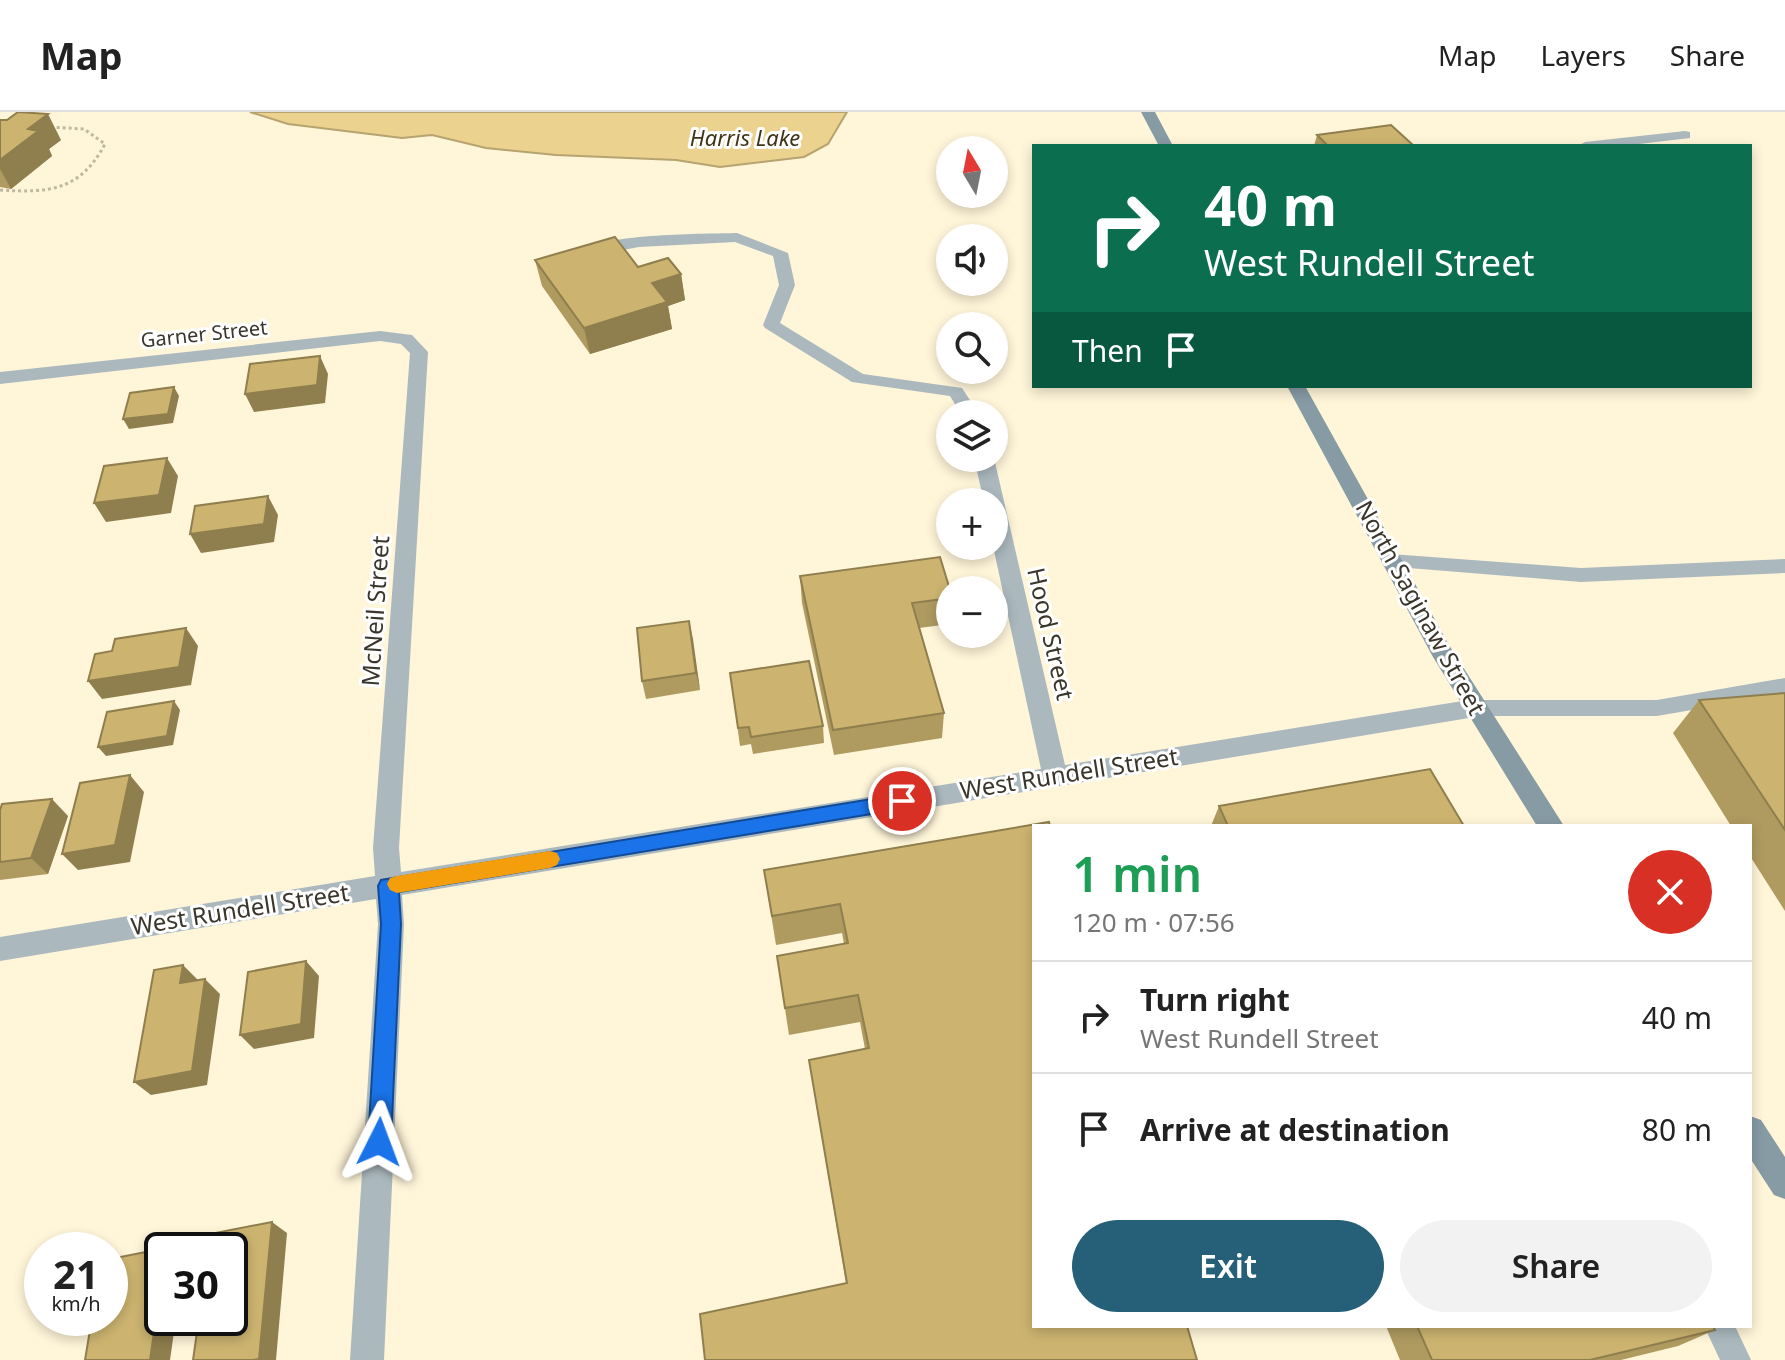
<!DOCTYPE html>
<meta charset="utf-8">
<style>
:root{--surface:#fff;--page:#f2f2f2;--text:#222;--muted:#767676;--line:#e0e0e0;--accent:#255f78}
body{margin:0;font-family:"Noto Sans",sans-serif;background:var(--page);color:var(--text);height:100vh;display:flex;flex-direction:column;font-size:30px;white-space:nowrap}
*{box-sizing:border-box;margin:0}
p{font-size:26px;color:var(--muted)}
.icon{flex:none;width:44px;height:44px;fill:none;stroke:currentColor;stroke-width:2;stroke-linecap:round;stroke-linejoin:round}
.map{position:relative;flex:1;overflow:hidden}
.panel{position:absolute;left:1032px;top:712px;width:720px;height:504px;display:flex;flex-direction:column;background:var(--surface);border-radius:0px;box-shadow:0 4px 12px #0003}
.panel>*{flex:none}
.guide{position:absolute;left:1032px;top:32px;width:720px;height:244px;border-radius:0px;box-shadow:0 4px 12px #0003;background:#0b6e4f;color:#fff;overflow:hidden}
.needle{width:52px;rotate:350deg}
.buttons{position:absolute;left:936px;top:24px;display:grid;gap:16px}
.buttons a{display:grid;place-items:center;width:72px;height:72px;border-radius:50%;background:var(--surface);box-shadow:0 4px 12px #0003;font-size:40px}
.speed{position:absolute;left:24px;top:1120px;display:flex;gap:16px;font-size:40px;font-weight:700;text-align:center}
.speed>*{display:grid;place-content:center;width:104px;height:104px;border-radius:50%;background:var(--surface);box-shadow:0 4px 12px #0003;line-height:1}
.speed small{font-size:20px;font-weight:400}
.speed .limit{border:4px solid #111;border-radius:12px;background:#fff;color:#111}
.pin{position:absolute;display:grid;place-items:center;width:68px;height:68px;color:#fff;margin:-34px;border:4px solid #fff;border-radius:50%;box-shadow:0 2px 8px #0007}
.me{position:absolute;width:88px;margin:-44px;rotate:3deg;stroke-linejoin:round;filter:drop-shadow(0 0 6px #0008)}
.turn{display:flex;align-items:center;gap:28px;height:168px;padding:0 40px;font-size:36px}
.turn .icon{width:104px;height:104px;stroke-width:2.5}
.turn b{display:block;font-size:56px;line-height:68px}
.then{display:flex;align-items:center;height:76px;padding:0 40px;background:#0003;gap:16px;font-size:30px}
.round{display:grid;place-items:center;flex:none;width:84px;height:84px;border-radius:42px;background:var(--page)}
.summary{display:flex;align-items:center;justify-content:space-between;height:136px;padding:0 40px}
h1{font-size:48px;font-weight:600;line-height:60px;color:#1e9e55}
.primary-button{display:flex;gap:16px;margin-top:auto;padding:16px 40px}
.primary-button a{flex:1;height:92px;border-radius:48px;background:var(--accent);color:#fff;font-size:32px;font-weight:600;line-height:92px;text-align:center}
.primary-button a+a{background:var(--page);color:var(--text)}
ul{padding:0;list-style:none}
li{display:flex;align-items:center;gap:24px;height:112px;padding:0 40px;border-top:2px solid var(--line)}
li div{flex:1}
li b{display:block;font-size:30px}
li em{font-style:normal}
header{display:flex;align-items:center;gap:48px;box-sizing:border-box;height:112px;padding:0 40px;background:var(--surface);border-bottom:2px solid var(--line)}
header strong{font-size:38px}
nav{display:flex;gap:44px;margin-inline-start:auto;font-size:28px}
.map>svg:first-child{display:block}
</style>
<header>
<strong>Map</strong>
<nav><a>Map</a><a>Layers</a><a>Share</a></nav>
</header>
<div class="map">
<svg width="1785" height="1248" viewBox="0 0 1785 1248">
<rect width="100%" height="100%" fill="#fff5d9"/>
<path fill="#ebd28e" stroke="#b6a370" stroke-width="2" d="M250 0H847L828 32 804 45 720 55 676 48 556 43 486 36 432 23 402 26 288 12Z"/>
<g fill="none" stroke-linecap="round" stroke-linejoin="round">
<path stroke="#c0b8a1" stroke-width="3" stroke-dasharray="3 3" stroke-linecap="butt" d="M0 78C49 81 80 79 105 32L84 17 49 15"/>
<path fill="#abb9bf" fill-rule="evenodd" d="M1685 19 1690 20V26L1622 34H1578L1585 30Z
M737 121 788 141 795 173 780 211 863 262 962 276 979 302H961L950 284 852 270 765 216 763 213 779 173 773 144 735 130 639 135 592 144 584 139C606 121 705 122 737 121Z
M1391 442 1581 456 1785 447V461L1581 470 1384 454 1381 449Z
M1785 566V582L1657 604H1475L1467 602 1464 596 1467 590 1475 588H1657Z
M1704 1214H1735L1751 1248H1720Z"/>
<path fill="#abb9bf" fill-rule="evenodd" d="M380 219 412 223 428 240 399 736 401 760 1041 657 993 434 994 390H984L974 346H994L1065 653 1475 587 1483 590 1487 596 1483 602 1475 605 402 783 404 812 384 1248H350L378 812 376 787 0 849V825L375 764 373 736 410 241 401 232 380 229 0 272V260Z"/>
<path fill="#879ba4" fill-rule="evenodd" d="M1141 0H1155L1173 34H1159Z
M1287 274H1305L1449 533 1564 714H1537L1433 545Z
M1750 1004 1761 1008 1785 1045V1087L1774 1083 1750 1046Z"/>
</g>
<path fill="#af9b60" d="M0 8 61 28 49 37 52 44 11 77 0 75Z
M1317 23 1414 34H1314Z
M535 148 638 155 681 162 685 188 668 194 672 217 590 242 542 174Z
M800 464 950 478V512L919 516 944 601 942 626 834 643 802 491Z
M689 509 700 578 646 587 642 569Z
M730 561 823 614 824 631 753 642 751 632 740 634Z
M1785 581V799L1750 744V714H1731L1673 621 1699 588Z
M1219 694 1464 714H1211Z
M0 698 68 704 48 762 0 768Z
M1049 710 1034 1214 846 1171 809 948 865 937 860 910 789 923 777 844 844 832 842 821 776 833 764 758Z
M1386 1214H1713L1715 1218 1678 1234 1621 1248H1400Z"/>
<path fill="#8f7e4e" d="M48 2 61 28 49 37 52 44 11 77 0 57V48L28 17Z
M681 162 685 188 668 194 672 217 590 242 584 216 652 171Z
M320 244 328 262 325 291 254 300 245 282Z
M174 275 179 284 173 311 129 317 123 307Z
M167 346 178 364 171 401 106 410 94 391Z
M268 384 278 403 274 430 201 441 190 422Z
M689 509 693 527 700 578 696 561Z
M186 516 198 534 191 573 102 587 88 569Z
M174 589 180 598 173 633 106 644 98 635Z
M130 663 144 680 130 750 78 758 62 742Z
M52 687 68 704 48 762 31 746Z
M306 849 319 864 314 926 254 937 240 923Z
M183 853 198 868 180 871Z
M205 867 220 882 207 973 151 983 134 970Z
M272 1110 287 1121 276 1248H253Z
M162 1165V1206H176L170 1248H150Z"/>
<path fill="#ccb470" stroke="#8f7e4e" stroke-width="2" d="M18 0 48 2 28 17 38 19 0 48V8H7Z
M1391 13 1414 34H1328L1317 23Z
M615 125 638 155 668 146 681 162 652 171 667 190 584 216 535 148Z
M320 244 317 273 245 282 250 252Z
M174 275 168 302 123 307 130 281Z
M167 346 159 383 94 391 104 354Z
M268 384 264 412 190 422 195 394Z
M940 445 950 478V486L912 491 944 601 833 618 800 464Z
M689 509 696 561 642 569 637 516Z
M186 516 179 555 88 569 95 542 112 539 115 527Z
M809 549 823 614 751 625 749 615 738 616 730 561Z
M1785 581V718L1699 588Z
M174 589 167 624 98 635 107 600Z
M1430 657 1464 714H1228L1219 694Z
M130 663 115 733 62 742 80 671Z
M52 687 31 746 0 750V698L2 692Z
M1049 710 1050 714H1034V1214H1187L1197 1248H705L700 1202 847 1171 809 948 869 936 858 883 785 896 777 844 848 831 840 792 772 804 764 758Z
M306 849 301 912 240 923 248 860Z
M183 853 180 871 205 867 192 959 134 970 154 858Z
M272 1110 259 1247 253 1248H193L199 1206H230V1138H208L210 1122Z
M166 1136V1138H162V1165L150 1248H85L92 1206H110V1147Z
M1417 1214H1713L1715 1218 1590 1248H1432Z"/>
<path fill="#1a73e8" stroke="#114b97" stroke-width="2" d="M902 682 909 684 911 689 909 695 902 697 399 780 401 812 391 1030 387 1038 379 1041 371 1038 368 1030 381 812 378 774 381 768Z"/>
<path fill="#f59e0b" d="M550 739 557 741 560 747 557 753 550 756 397 781 390 778 387 772 390 766 397 764Z"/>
<g text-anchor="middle" stroke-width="6" stroke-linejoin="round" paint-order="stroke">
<g font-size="20" fill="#3a362b" stroke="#fff">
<text transform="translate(204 222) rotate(-6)" y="7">Garner Street</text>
</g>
<g font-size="22" font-style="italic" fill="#3f3516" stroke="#fff">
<text x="745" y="34">Harris Lake</text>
</g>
<g font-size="24" fill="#3a362b" stroke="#fff">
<text transform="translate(1420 496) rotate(61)" y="8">North Saginaw Street</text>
<text transform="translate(376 499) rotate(-86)" y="8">McNeil Street</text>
<text transform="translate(1050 522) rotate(77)" y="8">Hood Street</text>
<text transform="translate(1069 662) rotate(-9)" y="8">West Rundell Street</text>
<text transform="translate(240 798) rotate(-9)" y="8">West Rundell Street</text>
</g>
</g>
</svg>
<div class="buttons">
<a><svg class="needle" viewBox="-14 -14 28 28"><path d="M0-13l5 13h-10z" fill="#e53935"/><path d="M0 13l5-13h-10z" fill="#767676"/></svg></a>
<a><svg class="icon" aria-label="sound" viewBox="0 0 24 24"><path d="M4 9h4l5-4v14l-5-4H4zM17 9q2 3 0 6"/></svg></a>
<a><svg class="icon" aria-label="search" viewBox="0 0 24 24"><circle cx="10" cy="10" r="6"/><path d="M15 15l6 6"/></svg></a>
<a><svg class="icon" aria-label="layers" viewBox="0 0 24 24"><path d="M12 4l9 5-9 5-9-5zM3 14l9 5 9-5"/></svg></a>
<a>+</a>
<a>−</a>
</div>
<div class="speed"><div>21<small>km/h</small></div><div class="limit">30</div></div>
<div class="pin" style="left:902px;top:689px;background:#d93025"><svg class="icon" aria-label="arrive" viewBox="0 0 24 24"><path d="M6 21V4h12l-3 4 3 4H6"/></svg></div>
<svg class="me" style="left:379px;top:1030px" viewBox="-20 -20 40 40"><path d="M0-17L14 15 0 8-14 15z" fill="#1a73e8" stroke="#fff" stroke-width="4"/></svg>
<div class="guide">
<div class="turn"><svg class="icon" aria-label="right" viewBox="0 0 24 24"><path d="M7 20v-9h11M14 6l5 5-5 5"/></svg><div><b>40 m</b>West Rundell Street</div></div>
<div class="then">Then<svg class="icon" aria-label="arrive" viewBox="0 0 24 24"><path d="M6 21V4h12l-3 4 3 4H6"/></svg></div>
</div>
<section class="panel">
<div class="summary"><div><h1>1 min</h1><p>120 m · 07:56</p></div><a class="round" style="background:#d93025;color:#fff"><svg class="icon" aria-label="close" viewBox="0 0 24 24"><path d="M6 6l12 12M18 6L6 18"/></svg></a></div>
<ul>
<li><svg class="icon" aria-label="right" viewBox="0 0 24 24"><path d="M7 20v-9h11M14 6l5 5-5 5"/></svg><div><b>Turn right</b><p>West Rundell Street</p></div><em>40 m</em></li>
<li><svg class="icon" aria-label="arrive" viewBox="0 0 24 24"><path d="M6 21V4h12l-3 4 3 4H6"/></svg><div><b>Arrive at destination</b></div><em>80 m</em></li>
</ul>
<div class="primary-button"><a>Exit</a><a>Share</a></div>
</section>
</div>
